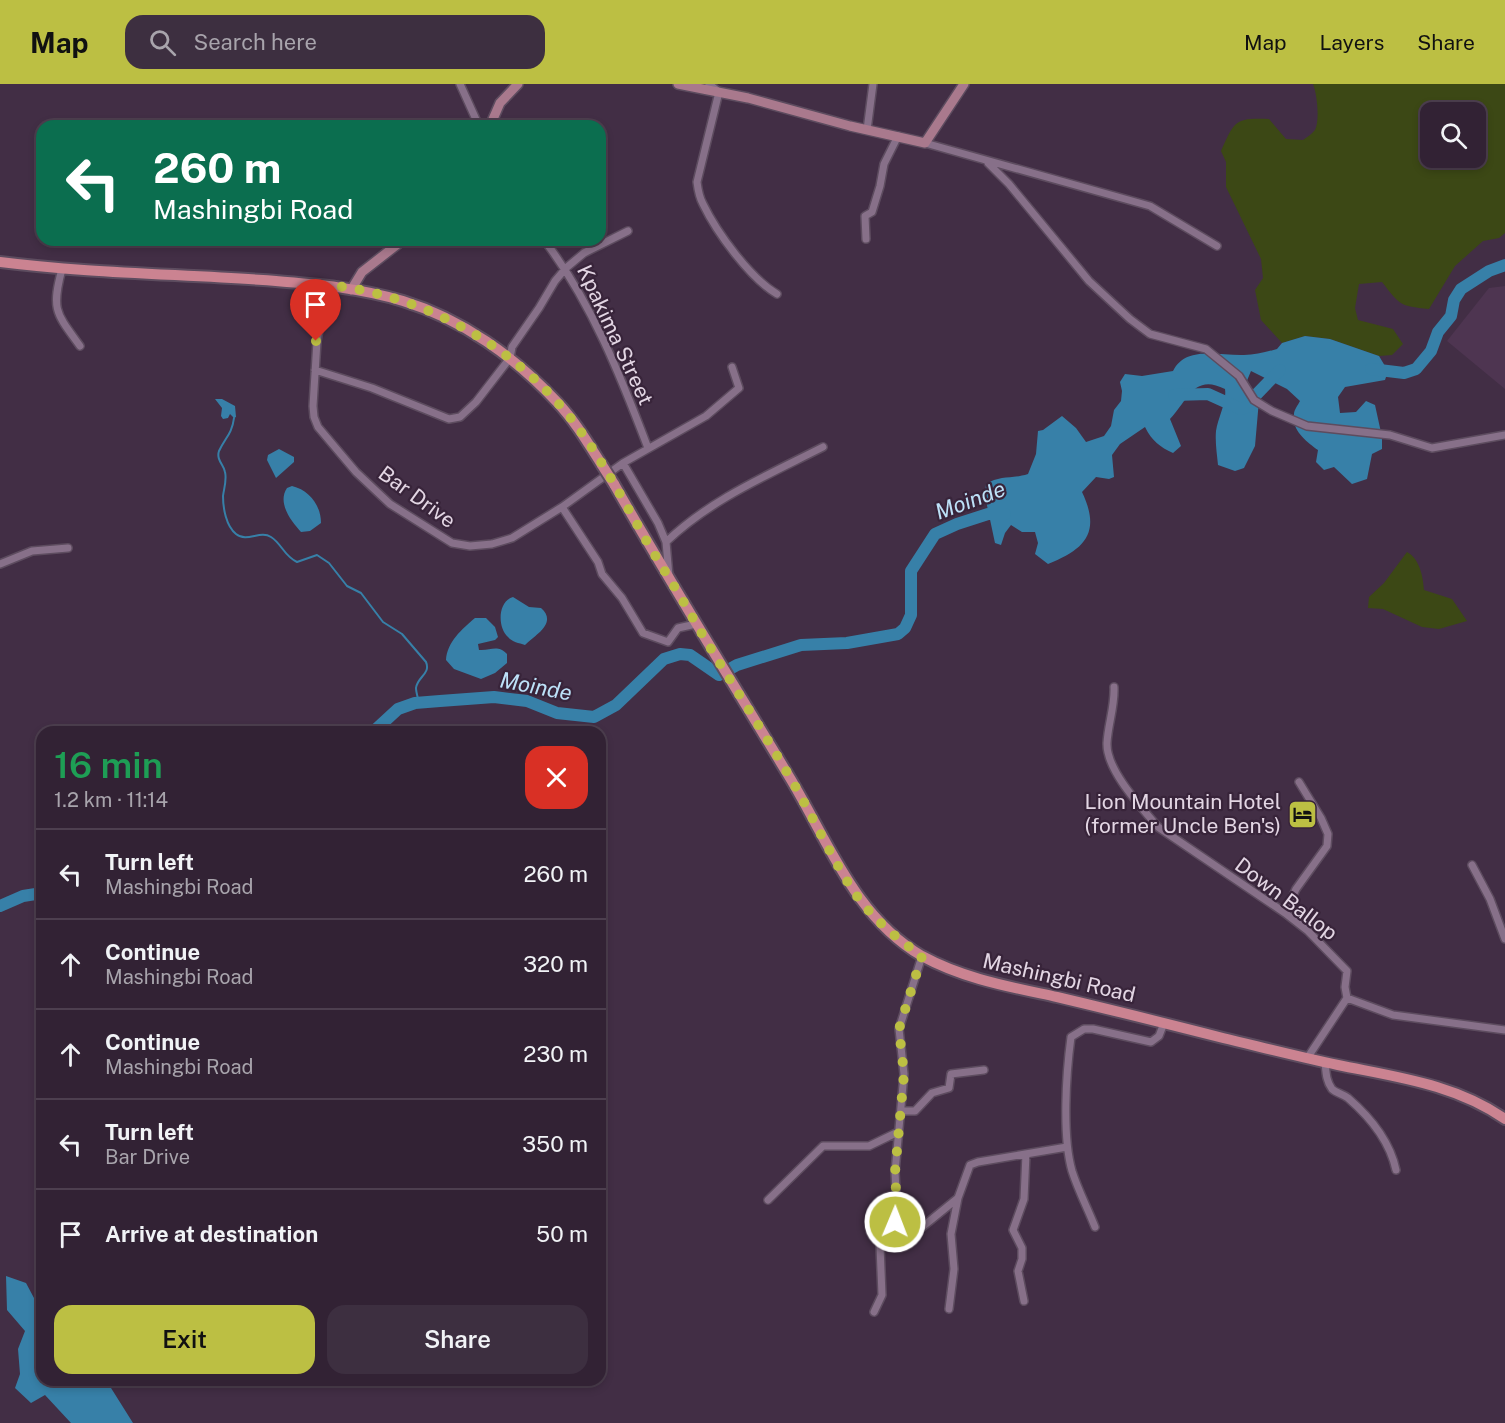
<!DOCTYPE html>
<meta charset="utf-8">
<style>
:root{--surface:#322234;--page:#3d2f40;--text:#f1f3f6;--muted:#a8a4ac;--line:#4d3f4f;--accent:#bcbf43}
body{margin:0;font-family:"Public Sans",sans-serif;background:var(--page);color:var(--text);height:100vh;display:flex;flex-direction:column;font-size:22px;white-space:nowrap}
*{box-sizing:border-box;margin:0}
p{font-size:20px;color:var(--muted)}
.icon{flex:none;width:33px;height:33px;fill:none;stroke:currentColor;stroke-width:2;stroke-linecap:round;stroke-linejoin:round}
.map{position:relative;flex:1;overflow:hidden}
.sheet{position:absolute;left:36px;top:642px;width:570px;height:660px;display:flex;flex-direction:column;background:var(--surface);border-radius:18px;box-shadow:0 3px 9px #0003,0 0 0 2px var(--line)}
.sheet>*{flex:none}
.hud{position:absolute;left:36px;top:36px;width:570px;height:126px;border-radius:18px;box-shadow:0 3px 9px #0003,0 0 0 2px var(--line);background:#0b6e4f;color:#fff;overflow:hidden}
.buttons{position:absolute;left:1420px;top:18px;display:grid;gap:12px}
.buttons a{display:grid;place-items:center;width:66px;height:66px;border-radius:12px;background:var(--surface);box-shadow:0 3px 9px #0003,0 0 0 2px var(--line);font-size:30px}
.pin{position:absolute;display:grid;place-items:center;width:51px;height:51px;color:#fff;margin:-62px -26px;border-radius:50% 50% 50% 0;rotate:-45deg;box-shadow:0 0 6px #0007}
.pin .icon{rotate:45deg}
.me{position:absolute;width:66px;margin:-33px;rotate:1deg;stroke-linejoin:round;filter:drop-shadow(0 0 4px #0008)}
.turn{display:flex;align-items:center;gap:21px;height:126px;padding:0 18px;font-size:27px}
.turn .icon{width:78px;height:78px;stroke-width:2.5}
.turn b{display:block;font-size:42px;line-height:51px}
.round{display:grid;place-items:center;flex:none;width:63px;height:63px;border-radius:18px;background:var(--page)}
.overview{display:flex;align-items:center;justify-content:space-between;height:102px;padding:0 18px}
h1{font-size:36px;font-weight:600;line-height:45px;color:#1e9e55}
.cta{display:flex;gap:12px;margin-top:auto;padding:12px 18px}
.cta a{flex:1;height:69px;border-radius:18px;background:var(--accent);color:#111;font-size:24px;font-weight:600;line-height:69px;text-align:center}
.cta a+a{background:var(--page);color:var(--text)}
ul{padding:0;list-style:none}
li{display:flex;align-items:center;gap:18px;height:90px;padding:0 18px;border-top:2px solid var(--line)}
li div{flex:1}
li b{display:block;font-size:22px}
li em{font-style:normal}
header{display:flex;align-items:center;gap:36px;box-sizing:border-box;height:84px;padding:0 30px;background:var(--accent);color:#111}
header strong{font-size:28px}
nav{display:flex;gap:33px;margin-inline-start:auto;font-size:21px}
.search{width:420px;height:54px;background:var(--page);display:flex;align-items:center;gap:15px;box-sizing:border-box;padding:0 21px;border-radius:18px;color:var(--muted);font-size:22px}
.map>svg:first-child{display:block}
</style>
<header>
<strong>Map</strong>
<div class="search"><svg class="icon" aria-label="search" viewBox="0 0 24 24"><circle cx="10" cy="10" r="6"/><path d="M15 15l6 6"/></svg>Search here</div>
<nav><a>Map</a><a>Layers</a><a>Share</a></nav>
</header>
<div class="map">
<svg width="1505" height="1339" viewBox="0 0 1505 1339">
<rect width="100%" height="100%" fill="#422e45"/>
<path fill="#4e3551" d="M1505 202V305L1447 257 1489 204Z"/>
<path fill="#3c4815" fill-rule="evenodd" d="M1313 0H1505V149L1499 154 1483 157 1455 182 1429 225C1399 222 1400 221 1382 198L1359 200 1355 224 1358 236 1393 245 1403 260 1392 271 1379 272 1330 255 1305 252 1282 259 1261 236 1255 206 1263 194 1261 175 1226 103V78L1221 67C1235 36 1235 34 1269 35L1286 55 1303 56C1307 53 1312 50 1315 46 1320 36 1317 10 1313 0ZM1431 28H1476V74H1431Z
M1407 468C1420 475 1423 493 1424 506L1452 515 1467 537 1439 545 1422 543 1383 525 1368 524 1369 513 1384 499Z"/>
<path fill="#3780a8" d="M1305 252 1330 255 1379 272 1388 287 1385 296 1345 303 1338 313 1340 329 1356 328 1366 317 1375 321 1382 353V365L1372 370 1367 395 1352 400 1334 383 1324 386 1316 378 1318 366C1307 358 1291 346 1294 330 1294 326 1298 321 1300 317L1287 305 1251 287 1246 299 1259 316 1255 362 1244 384 1235 387 1218 381C1217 370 1215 358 1216 347 1218 333 1227 318 1225 305 1194 289 1188 316 1170 335L1181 362 1173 369C1160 363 1152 357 1145 343L1120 360 1112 371 1114 393 1109 395 1096 393 1082 408C1101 448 1086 465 1048 480L1035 470 1038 459 1035 448H1022L1011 441 1005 449 1001 461 995 459 985 412 986 400C1000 391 1013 395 1028 390L1036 370 1038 347 1043 346 1062 332 1076 344 1086 358 1104 352 1111 342 1114 326 1121 317 1122 307 1120 298 1125 290 1142 292 1173 287C1186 261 1220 272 1244 271 1255 271 1266 268 1277 265L1282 259Z
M215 315H222L235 322 236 333 234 334 230 330 228 334 223 335 221 332 222 324Z
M279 365 294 373V378L276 394 267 376 268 371Z
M292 402C309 406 321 421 321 439L310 447 301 448C291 437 277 419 287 404Z
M513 513 529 523 541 524C558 539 535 551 525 561 519 559 512 558 508 553 497 543 498 517 513 513Z
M475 534H486L495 543 498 553 495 556 478 560 479 566C491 567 497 560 507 570V579L495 589 481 595 454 585 446 576C447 558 462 545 475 534Z
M6 1192 26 1199 42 1229V1296H106L133 1339H71L45 1311 31 1319 15 1304 20 1290 18 1265 25 1247 7 1226Z"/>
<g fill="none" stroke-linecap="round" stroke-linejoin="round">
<path stroke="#3780a8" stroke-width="2" d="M234 334C232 350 225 354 219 367 216 376 224 381 225 388 227 396 224 404 223 412 223 424 226 442 236 450 247 459 260 446 271 453 282 460 284 472 297 478L317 471 329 479 347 502 361 509 383 538 402 550 426 578C431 590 417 593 416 604 416 608 418 614 419 619"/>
<path stroke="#3780a8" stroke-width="12" d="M1371 285 1404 289 1416 285 1431 267 1438 248 1451 232 1454 216 1461 205 1489 187 1505 181
M1174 311 1208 310 1241 325 1250 322 1253 314 1280 286
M373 648 398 625 415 619 440 617 494 613 527 617 557 629 594 633 616 621 664 575 680 570 690 571 719 591 737 581 801 561 847 559 898 550 905 544 911 531V487L935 450 957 440 988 430H1005
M0 822 23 812 42 809"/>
<defs>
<path id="street" d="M460 0 479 42
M709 0 719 8 697 98C698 106 699 113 703 120 717 149 750 194 777 210
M867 46 873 0
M925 59 1150 122 1217 162
M988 79 1009 100 1089 197 1130 235 1150 250 1206 265 1239 292 1254 316 1272 327 1307 342 1390 351 1432 364 1505 351
M866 155 865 132 872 128 880 102 884 80 898 52
M544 156C591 217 621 293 648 364
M62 185C51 226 56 229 80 262
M327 201 317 257 313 322 314 333 318 343 356 388 390 420 452 459 470 462 492 460 512 454 562 423 623 379 706 332 739 304 732 283
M315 286 372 304 449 335 460 333 476 318 510 274 512 263 539 224 555 197 566 184 584 169 628 147
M623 379 658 439 666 458 669 492
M562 423 598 478 602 490 622 514 643 549 668 558 678 544 696 540
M666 458C711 415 768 391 823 363
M0 480 32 467 68 464
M1114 603C1115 622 1108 640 1107 659 1106 686 1141 723 1158 743L1285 829 1308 847 1347 887 1345 903 1347 914 1308 973
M1472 781 1490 815 1505 855
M1285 829 1296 805 1327 762 1328 750 1321 734 1299 698
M1347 914 1393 931 1505 946
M1325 978C1326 988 1326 997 1332 1005 1336 1009 1343 1010 1348 1014 1370 1033 1390 1058 1396 1086
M901 1027H915L932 1009 949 1004 951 990 984 986
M768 1116 823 1062H869L898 1048
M894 1143 907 1150 921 1144 958 1114 970 1081 978 1078 1067 1063
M1095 1143C1088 1125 1078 1106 1072 1087 1062 1052 1066 990 1071 953L1084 945H1093L1151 958 1159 952 1164 939
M1024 1217 1018 1187 1022 1175V1164L1013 1146 1024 1115 1026 1070
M949 1225 954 1185 951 1150 958 1114
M874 1228 882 1211 880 1162 883 1155 894 1143 897 1125 895 1088 904 990 899 945 922 872"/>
<path id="secondary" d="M678 0 748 14 850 42 925 59 964 0
M490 42 500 19 518 0
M351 206 362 188 403 156"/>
<path id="primary" d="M0 178C87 189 176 190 263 196 311 200 357 203 403 217 462 235 515 273 557 318 575 337 588 359 602 381
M614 400C671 500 731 596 790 694 828 757 855 833 922 872 964 895 1011 903 1057 913 1112 926 1168 940 1223 954 1261 963 1300 973 1338 981 1396 993 1455 1000 1505 1035"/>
</defs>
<use href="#street" stroke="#5d4c5f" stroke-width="10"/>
<use href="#secondary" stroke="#5d4c5f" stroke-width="12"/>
<use href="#primary" stroke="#5d4c5f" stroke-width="14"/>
<use href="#street" stroke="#877089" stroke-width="7"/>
<use href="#secondary" stroke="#a9798d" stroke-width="9"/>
<use href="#primary" stroke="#cb8391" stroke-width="10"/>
<defs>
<path id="primary-bridge" d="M602 381 614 400"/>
</defs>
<use href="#primary-bridge" stroke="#5d4c5f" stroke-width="14" stroke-linecap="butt"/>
<use href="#primary-bridge" stroke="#cb8391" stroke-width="10"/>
</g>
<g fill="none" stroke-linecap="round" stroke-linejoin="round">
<path stroke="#bcbf43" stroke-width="10" stroke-dasharray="0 18" d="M316 257 327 201C419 210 506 257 565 327 594 362 616 403 638 442 653 469 670 495 686 522 720 583 760 641 795 702 815 737 832 775 854 808 871 833 897 855 922 872L899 945 904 990 895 1088 897 1125 895 1138"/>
</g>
<defs>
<symbol id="hotel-square" viewBox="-11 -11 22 22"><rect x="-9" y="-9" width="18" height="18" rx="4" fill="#bcbf43" stroke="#38243a"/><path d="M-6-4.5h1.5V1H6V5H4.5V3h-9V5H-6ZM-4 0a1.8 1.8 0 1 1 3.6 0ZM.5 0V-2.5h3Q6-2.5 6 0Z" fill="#111"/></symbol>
</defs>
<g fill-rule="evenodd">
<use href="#hotel-square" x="1286" y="714" width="33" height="33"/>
</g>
<g text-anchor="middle" stroke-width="4.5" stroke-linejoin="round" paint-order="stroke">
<g font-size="21" fill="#e3d6e4" stroke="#38243a">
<text transform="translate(615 251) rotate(65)" y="7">Kpakima Street</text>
<text transform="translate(417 413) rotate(36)" y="7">Bar Drive</text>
<text transform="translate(1286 815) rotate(37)" y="7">Down Ballop</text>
<text transform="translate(1059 894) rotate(13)" y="7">Mashingbi Road</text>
</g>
<g font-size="21" fill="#e3d6e4" stroke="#38243a" text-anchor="end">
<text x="1281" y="725">Lion Mountain Hotel<tspan x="1281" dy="24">(former Uncle Ben's)</tspan></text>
</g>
<g font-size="22" font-style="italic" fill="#bde1f8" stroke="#38243a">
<text transform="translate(970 416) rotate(-20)" y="8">Moinde</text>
<text transform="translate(536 602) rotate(11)" y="8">Moinde</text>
</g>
</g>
</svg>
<div class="buttons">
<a><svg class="icon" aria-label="search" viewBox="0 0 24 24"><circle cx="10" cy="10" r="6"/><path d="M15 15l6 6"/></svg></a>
</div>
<div class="pin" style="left:316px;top:257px;background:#d93025"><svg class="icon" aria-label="arrive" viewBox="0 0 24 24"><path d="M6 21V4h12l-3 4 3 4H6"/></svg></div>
<svg class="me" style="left:895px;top:1138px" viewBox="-20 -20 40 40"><circle r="17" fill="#bcbf43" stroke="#fff" stroke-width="3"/><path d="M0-11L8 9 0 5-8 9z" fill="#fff"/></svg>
<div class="hud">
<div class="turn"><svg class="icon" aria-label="left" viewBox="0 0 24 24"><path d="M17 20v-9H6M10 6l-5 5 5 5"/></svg><div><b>260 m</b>Mashingbi Road</div></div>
</div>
<section class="sheet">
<div class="overview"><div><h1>16 min</h1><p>1.2 km · 11:14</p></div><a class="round" style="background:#d93025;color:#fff"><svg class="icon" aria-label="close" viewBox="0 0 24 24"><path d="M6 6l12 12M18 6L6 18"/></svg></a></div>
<ul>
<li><svg class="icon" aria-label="left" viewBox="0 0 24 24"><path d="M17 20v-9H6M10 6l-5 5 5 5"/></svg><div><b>Turn left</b><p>Mashingbi Road</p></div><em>260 m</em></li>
<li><svg class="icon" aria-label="ahead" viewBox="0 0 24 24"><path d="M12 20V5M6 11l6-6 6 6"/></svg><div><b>Continue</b><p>Mashingbi Road</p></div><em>320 m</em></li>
<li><svg class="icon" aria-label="ahead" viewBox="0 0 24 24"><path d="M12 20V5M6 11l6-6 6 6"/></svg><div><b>Continue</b><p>Mashingbi Road</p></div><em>230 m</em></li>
<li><svg class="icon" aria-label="left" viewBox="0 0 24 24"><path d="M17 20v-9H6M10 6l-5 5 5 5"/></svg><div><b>Turn left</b><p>Bar Drive</p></div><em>350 m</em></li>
<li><svg class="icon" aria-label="arrive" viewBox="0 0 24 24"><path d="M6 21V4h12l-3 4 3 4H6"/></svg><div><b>Arrive at destination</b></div><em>50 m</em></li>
</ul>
<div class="cta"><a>Exit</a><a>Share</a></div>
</section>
</div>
